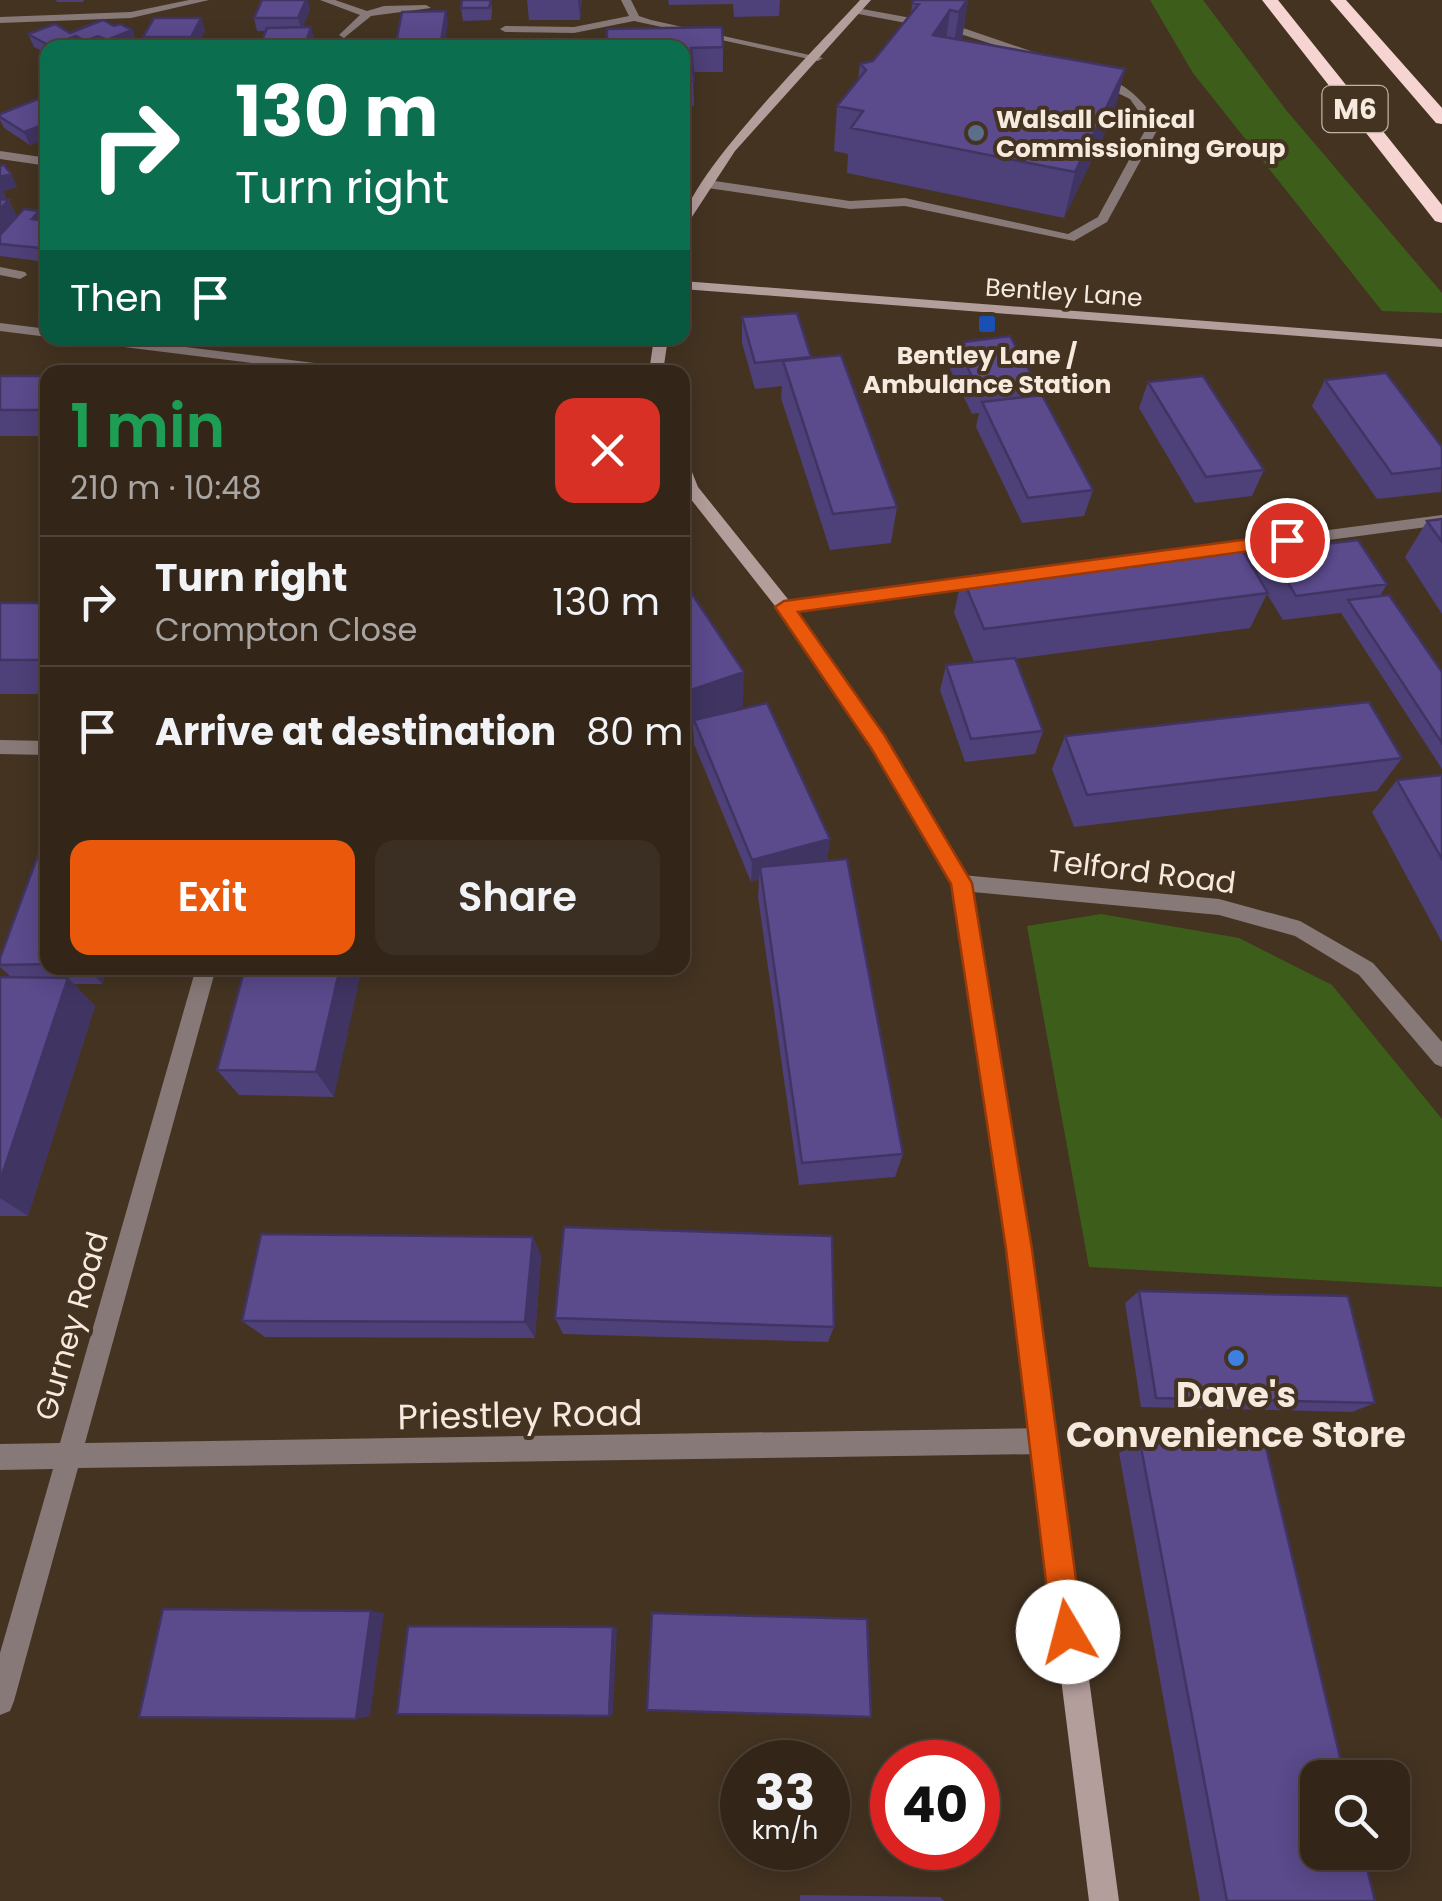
<!DOCTYPE html>
<meta charset="utf-8">
<style>
:root{--surface:#332619;--page:#3b2e22;--text:#f1f3f6;--muted:#a9a5a2;--line:#4e4338;--accent:#ea580c}
body{margin:0;font-family:Poppins,sans-serif;background:var(--page);color:var(--text);height:100vh;display:flex;flex-direction:column;font-size:38px;white-space:nowrap}
*{box-sizing:border-box;margin:0}
p{font-size:32px;color:var(--muted)}
.icon{flex:none;width:55px;height:55px;fill:none;stroke:currentColor;stroke-width:2;stroke-linecap:round;stroke-linejoin:round}
.map{position:relative;flex:1;overflow:hidden}
.drawer{position:absolute;left:40px;top:365px;width:650px;height:610px;display:flex;flex-direction:column;background:var(--surface);border-radius:20px;box-shadow:0 5px 25px #0003,0 0 0 2px var(--line)}
.drawer>*{flex:none}
.guide{position:absolute;left:40px;top:40px;width:650px;height:305px;border-radius:20px;box-shadow:0 5px 25px #0003,0 0 0 2px var(--line);background:#0b6e4f;color:#fff;overflow:hidden}
.buttons{position:absolute;left:1300px;top:1760px;display:grid;gap:20px}
.buttons a{display:grid;place-items:center;width:110px;height:110px;border-radius:20px;background:var(--surface);box-shadow:0 5px 25px #0003,0 0 0 2px var(--line);font-size:50px}
.speed{position:absolute;left:720px;top:1740px;display:flex;gap:20px;font-size:50px;font-weight:700;text-align:center}
.speed>*{display:grid;place-content:center;width:130px;height:130px;border-radius:50%;background:var(--surface);box-shadow:0 5px 25px #0003,0 0 0 2px var(--line);line-height:1}
.speed small{font-size:25px;font-weight:400}
.speed .limit{border:15px solid #d22;background:#fff;color:#111}
.pin{position:absolute;display:grid;place-items:center;width:85px;height:85px;color:#fff;margin:-42px;border:5px solid #fff;border-radius:50%;box-shadow:0 2px 10px #0007}
.me{position:absolute;width:110px;margin:-55px;rotate:352deg;stroke-linejoin:round;filter:drop-shadow(0 0 8px #0008)}
.turn{display:flex;align-items:center;gap:35px;height:210px;padding:0 30px;font-size:45px}
.turn .icon{width:130px;height:130px;stroke-width:2.5}
.turn b{display:block;font-size:70px;line-height:85px}
.then{display:flex;align-items:center;height:95px;padding:0 30px;background:#0003;gap:20px;font-size:38px}
.round{display:grid;place-items:center;flex:none;width:105px;height:105px;border-radius:20px;background:var(--page)}
.overview{display:flex;align-items:center;justify-content:space-between;height:170px;padding:0 30px}
h1{font-size:60px;font-weight:600;line-height:75px;color:#1e9e55}
.primary-button{display:flex;gap:20px;margin-top:auto;padding:20px 30px}
.primary-button a{flex:1;height:115px;border-radius:20px;background:var(--accent);color:#fff;font-size:40px;font-weight:600;line-height:115px;text-align:center}
.primary-button a+a{background:var(--page);color:var(--text)}
ul{padding:0;list-style:none}
li{display:flex;align-items:center;gap:30px;height:130px;padding:0 30px;border-top:2px solid var(--line)}
li div{flex:1}
li b{display:block;font-size:38px}
li em{font-style:normal}
.map>svg:first-child{display:block}
</style>
<div class="map">
<svg width="1442" height="1901" viewBox="0 0 1442 1901">
<rect width="100%" height="100%" fill="#443321"/>
<path fill="#3d5e1b" d="M1150 0H1203L1286 110 1442 293V313L1382 311 1193 73Z
M1101 914 1239 938 1332 985 1442 1119V1287L1089 1267 1027 926Z"/>
<g fill="none" stroke-linecap="round" stroke-linejoin="round">
<path fill="#877978" fill-rule="evenodd" d="M857 8 960 27 1054 59 1049 62 954 32 853 13 852 11Z
M1095 78C1125 78 1144 103 1160 125L1107 222 1074 241 905 206 850 209 708 188 702 184 708 180 850 201 905 198 1068 234 1098 217 1148 125 1130 99 1095 82Z
M0 267 25 272 27 275 20 279 0 275Z"/>
<path fill="#877978" fill-rule="evenodd" d="M189 0H209L131 18 0 23V17L131 12Z
M320 0H335L367 11 384 6 426 5 431 8 371 16 344 38 339 35 360 15Z
M621 0H631L639 16 651 20 823 58 818 61 634 21 574 33 505 32 500 29 505 26 574 27 629 16Z
M0 151 48 158V166L0 159Z
M0 323 48 329V337L0 331Z
M77 338H113L355 368 362 372H325L84 342Z
M1442 515V525L1216 555 1208 550 1216 545Z
M984 575 990 577V585L785 613 777 607 785 601Z
M0 740 48 741V755L0 754Z
M962 875 1219 899 1300 921 1373 963 1442 1042V1067L1435 1064 1359 975 1295 936 1219 915 962 891 955 889 952 883 955 877Z
M196 968H216L85 1443 1042 1428 1051 1432 1055 1441 1051 1450 1042 1454 78 1468 14 1701 10 1711 0 1715V1653L53 1469 0 1470V1444L60 1443Z"/>
<path fill="#b49e9c" fill-rule="evenodd" d="M860 0H871L735 151 686 226 682 227C682 181 824 40 860 0Z
M682 281 1442 339V347L682 289Z
M654 338H668L663 372H649Z
M682 462 690 467 698 487 791 603 884 737 972 883 1031 1249 1119 1901H1089L1007 1249 953 884 872 747 779 611 686 493 682 487Z"/>
<path fill="#f6d4d1" fill-rule="evenodd" d="M1262 0H1278L1442 205V223L1435 221Z
M1330 0H1346L1442 108V124L1436 123Z"/>
</g>
<path fill="#4e4078" d="M56 0H84L83 2H57Z
M491 0 492 13 491 20 463 21 461 8Z
M527 0H582L580 20H529Z
M668 0H780L779 16 734 17 733 4 669 5Z
M968 0 962 40 1114 114 1064 218 847 173 848 154 834 151 837 106 858 79 860 64 873 61 911 13 912 3Z
M310 9 303 27 315 40 312 48H259L266 31H257L254 18Z
M201 18 205 31 196 48H147L143 37Z
M132 30 137 43 125 48H48V54L34 47 28 34Z
M723 47V72H693L694 106 682 107V48Z
M48 59V85H45L40 72Z
M48 105V138L30 145 4 128 0 120V114Z
M0 166 11 174 17 187 3 191 6 200H9L17 217 39 211 44 220 48 221 46 262 0 256Z
M742 317 811 358 897 507 891 543 830 550 781 398 782 386 755 389 742 343Z
M955 343 1035 381 1031 396 1093 490 1084 516 1022 523 976 427 979 413 972 414 950 369Z
M0 376H48V436H0Z
M1325 380 1442 447 1441 492 1377 499 1312 406Z
M1148 382 1264 470 1252 496 1195 503 1139 408Z
M1442 519V614L1405 557 1427 521Z
M1269 551 1387 584 1380 596 1442 672V769L1341 613 1283 620 1267 594 1250 628 1015 659 1043 731 1035 754 965 762 940 690 946 665 974 662 954 613 962 577 1257 575Z
M682 579 743 706 726 712 830 839 827 861 903 1154 895 1177 799 1185 758 897 759 879 751 882 694 744Z
M0 603H48V694H0Z
M1065 736 1402 758 1377 791 1074 827 1052 769Z
M1442 775V942L1372 812 1397 780Z
M48 828V968H107L102 984H74L95 1006 28 1216H0V977H11L0 967V958Z
M245 968 334 1097 239 1095 217 1070Z
M533 1237 541 1256 535 1338 265 1337 242 1321Z
M1139 1291 1375 1403 1352 1412 1141 1407 1125 1303Z
M555 1318 834 1327 828 1342 563 1334Z
M1140 1442 1375 1901H1200L1119 1453Z
M800 1895 940 1897 944 1901H800Z"/>
<path fill="#403462" d="M306 0H308L310 9 302 31 298 18Z
M578 0H582L580 20Z
M968 0 961 44 952 56 959 12Z
M950 10 944 55 933 35Z
M446 11 448 24 444 48H440Z
M201 18 205 31 196 48H194L191 37Z
M311 27 315 40 312 48H304Z
M132 30 137 43 125 48H109L107 40Z
M76 36 81 48H50V46Z
M98 36 103 48H88L85 41Z
M1125 69 1114 114 1064 218 1075 172Z
M48 123V138L30 145 24 132Z
M11 174 17 187 3 191 6 196 4 197 7 202 9 200 21 226 0 244V177Z
M39 211 46 224 32 219Z
M48 240V260L46 262 40 248Z
M744 672 743 706 695 723 694 720V724L682 728V693Z
M830 839 827 861 760 867 759 879 751 882 752 860Z
M87 968H107L102 984Z
M340 968H362L334 1097 316 1072Z
M68 978 95 1006 28 1216 0 1198V1181Z
M533 1237 541 1256 535 1338 525 1322Z
M371 1611 384 1613 370 1716 356 1719Z
M613 1627 617 1628 613 1714 609 1716Z"/>
<path fill="#5b4a8c" stroke="#403462" stroke-width="2.5" d="M262 0H306L298 18H254Z
M462 0H491L489 8H461Z
M914 0H967L959 12 950 10 933 35 1125 69 1075 172 851 128 863 111 837 106 866 70 860 64 873 61 919 4 912 3Z
M446 11 440 48H395L402 12Z
M154 18H201L191 37H143Z
M103 20 114 26 120 24 132 30 107 40 98 36 85 41 76 36 50 46 28 34 55 24 70 33Z
M311 27 304 48H259L267 28Z
M722 27 723 47 691 48 694 81 682 82V48H607V29Z
M48 59V72H40Z
M38 99 48 105V123L24 132 0 117V114Z
M4 165 11 174 0 177V166Z
M0 199 9 200 0 209Z
M24 209 39 211 32 219 48 221V240L40 248 0 244V235Z
M797 313 811 357 755 363 742 317Z
M1010 336 1035 381 978 388 955 343Z
M841 355 897 507 833 514 783 361Z
M1386 373 1442 447V468L1392 474 1325 380Z
M0 376H48V410H0Z
M1203 376 1264 470 1206 477 1148 382Z
M1042 395 1093 490 1028 498 982 402Z
M1442 519V542L1427 521Z
M1358 540 1387 584 1296 596 1269 551Z
M1238 543 1268 593 984 629 962 577Z
M682 579 744 672 682 693Z
M1389 595 1442 672V743L1348 600Z
M0 603H48V660H0Z
M1015 658 1043 731 971 739 946 665Z
M1369 702 1402 758 1087 795 1065 736Z
M767 703 830 839 752 860 694 720Z
M1442 775V859L1397 780Z
M48 828V964L0 965V958Z
M847 859 903 1154 802 1163 760 867Z
M245 968H340L316 1072 217 1070Z
M0 977 68 978 0 1181Z
M564 1227 832 1236 834 1327 555 1318Z
M261 1234 533 1237 525 1322 242 1321Z
M1139 1291 1348 1296 1375 1403 1156 1398Z
M1264 1439 1345 1778H1318V1852H1363L1375 1901H1227L1140 1442Z
M163 1609 371 1611 356 1719 139 1717Z
M652 1613 867 1619 871 1717 647 1710Z
M408 1626 613 1627 609 1716 397 1714Z"/>
<path fill="#ea580c" stroke="#983908" stroke-width="2.5" d="M1287 534 1296 540 1294 545 798 612 885 736 972 883 1032 1249 1083 1632 1078 1643 1068 1648 1057 1643 1052 1632 1006 1249 951 884 871 748 775 607 784 601Z"/>
<circle fill="#5c6f8a" stroke="#443321" stroke-width="4" cx="976" cy="133" r="10"/>
<rect fill="#1a4fb4" stroke="#443321" stroke-width="4" x="977" y="314" width="20" height="20" rx="5"/>
<circle fill="#3f7fe0" stroke="#443321" stroke-width="4" cx="1236" cy="1358" r="10"/>
<g text-anchor="middle" stroke-width="8" stroke-linejoin="round" paint-order="stroke">
<g font-size="25" font-weight="bold" fill="#f6eadf" stroke="#443321" text-anchor="start">
<text x="996" y="128">Walsall Clinical<tspan x="996" dy="29">Commissioning Group</tspan></text>
<text x="987" y="364" text-anchor="middle">Bentley Lane /<tspan x="987" dy="29">Ambulance Station</tspan></text>
</g>
<g font-size="25" fill="#f6eadf" stroke="#443321">
<text transform="translate(1064 292) rotate(4)" y="9">Bentley Lane</text>
</g>
<rect fill="#443321" stroke="#c1b3a6" stroke-width="2.5" x="1322.5" y="86" width="65" height="46" rx="8"/>
<g font-size="28" font-weight="bold" fill="#f6eadf">
<text x="1355" y="119">M6</text>
</g>
<g font-size="30" fill="#f6eadf" stroke="#443321">
<text transform="translate(1142 872) rotate(7)" y="10">Telford Road</text>
<text transform="translate(72 1326) rotate(-74)" y="10">Gurney Road</text>
</g>
<g font-size="35" font-weight="bold" fill="#f6eadf" stroke="#443321">
<text x="1236" y="1407">Dave's<tspan x="1236" dy="40">Convenience Store</tspan></text>
</g>
<g font-size="35" fill="#f6eadf" stroke="#443321">
<text transform="translate(520 1415) rotate(-1)" y="12">Priestley Road</text>
</g>
</g>
</svg>
<div class="buttons">
<a><svg class="icon" aria-label="search" viewBox="0 0 24 24"><circle cx="10" cy="10" r="6"/><path d="M15 15l6 6"/></svg></a>
</div>
<div class="speed"><div>33<small>km/h</small></div><div class="limit">40</div></div>
<div class="pin" style="left:1287px;top:540px;background:#d93025"><svg class="icon" aria-label="arrive" viewBox="0 0 24 24"><path d="M6 21V4h12l-3 4 3 4H6"/></svg></div>
<svg class="me" style="left:1068px;top:1632px" viewBox="-20 -20 40 40"><circle r="19" fill="#fff"/><path d="M0-13L10 11 0 6-10 11z" fill="#ea580c"/></svg>
<div class="guide">
<div class="turn"><svg class="icon" aria-label="right" viewBox="0 0 24 24"><path d="M7 20v-9h11M14 6l5 5-5 5"/></svg><div><b>130 m</b>Turn right</div></div>
<div class="then">Then<svg class="icon" aria-label="arrive" viewBox="0 0 24 24"><path d="M6 21V4h12l-3 4 3 4H6"/></svg></div>
</div>
<section class="drawer">
<div class="overview"><div><h1>1 min</h1><p>210 m · 10:48</p></div><a class="round" style="background:#d93025;color:#fff"><svg class="icon" aria-label="close" viewBox="0 0 24 24"><path d="M6 6l12 12M18 6L6 18"/></svg></a></div>
<ul>
<li><svg class="icon" aria-label="right" viewBox="0 0 24 24"><path d="M7 20v-9h11M14 6l5 5-5 5"/></svg><div><b>Turn right</b><p>Crompton Close</p></div><em>130 m</em></li>
<li><svg class="icon" aria-label="arrive" viewBox="0 0 24 24"><path d="M6 21V4h12l-3 4 3 4H6"/></svg><div><b>Arrive at destination</b></div><em>80 m</em></li>
</ul>
<div class="primary-button"><a>Exit</a><a>Share</a></div>
</section>
</div>
